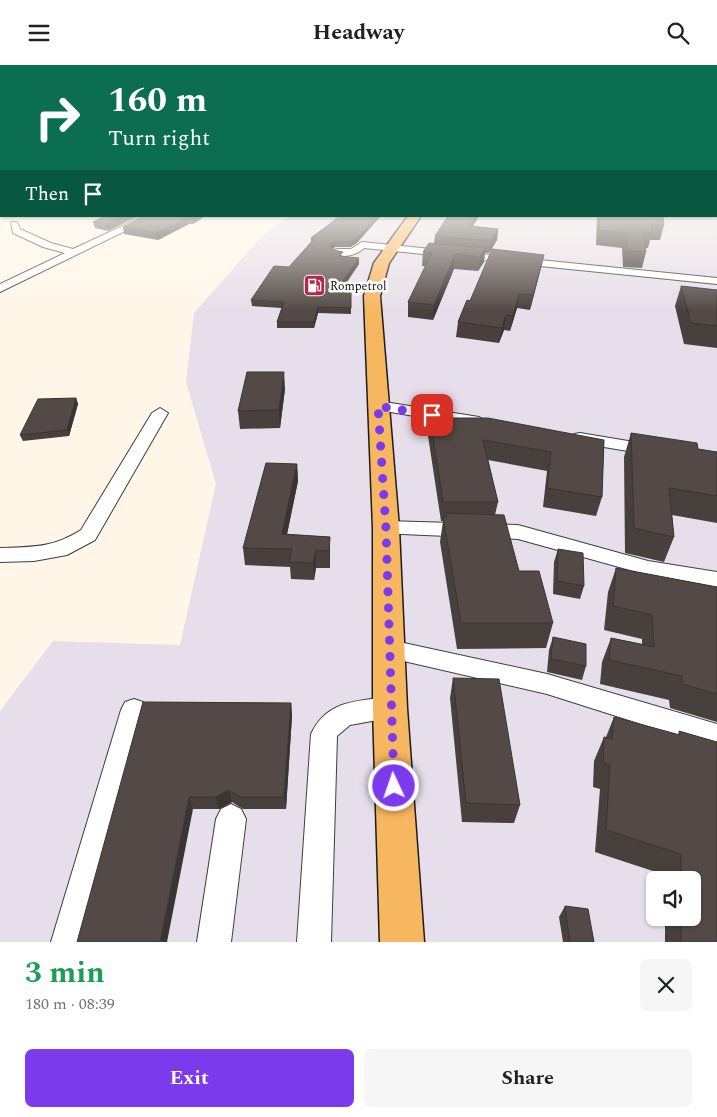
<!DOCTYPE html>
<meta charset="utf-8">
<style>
:root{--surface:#fff;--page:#f6f6f6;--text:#202124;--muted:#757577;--accent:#7c3aed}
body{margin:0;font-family:Spectral,serif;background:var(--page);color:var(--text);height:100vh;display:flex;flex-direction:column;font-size:19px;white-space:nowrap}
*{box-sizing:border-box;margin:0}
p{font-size:16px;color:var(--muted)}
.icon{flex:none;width:28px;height:28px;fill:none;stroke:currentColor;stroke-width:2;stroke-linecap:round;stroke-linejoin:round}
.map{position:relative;height:877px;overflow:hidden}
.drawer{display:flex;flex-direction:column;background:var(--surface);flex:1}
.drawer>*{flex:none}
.guide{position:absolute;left:0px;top:0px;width:718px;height:152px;box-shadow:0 1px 4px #0004;background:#0b6e4f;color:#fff;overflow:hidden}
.buttons{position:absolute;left:646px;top:806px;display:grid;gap:10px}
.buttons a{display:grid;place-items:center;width:55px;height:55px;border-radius:8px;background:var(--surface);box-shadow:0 1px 4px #0004;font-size:25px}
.pin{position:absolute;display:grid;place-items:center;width:42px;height:42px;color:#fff;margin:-21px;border-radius:10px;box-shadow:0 2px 8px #0006}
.me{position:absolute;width:55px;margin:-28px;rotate:357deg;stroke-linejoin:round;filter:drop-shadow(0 0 4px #0008)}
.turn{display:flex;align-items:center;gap:18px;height:105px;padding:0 25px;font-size:22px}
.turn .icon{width:65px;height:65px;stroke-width:2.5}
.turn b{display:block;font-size:35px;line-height:42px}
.then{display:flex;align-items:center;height:48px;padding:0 25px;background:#0003;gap:10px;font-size:19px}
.round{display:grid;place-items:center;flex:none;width:52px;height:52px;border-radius:8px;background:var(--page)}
.summary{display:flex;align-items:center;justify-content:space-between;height:85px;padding:0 25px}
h1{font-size:30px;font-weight:700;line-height:38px;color:#1e9e55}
.button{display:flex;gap:10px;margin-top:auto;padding:10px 25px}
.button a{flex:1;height:58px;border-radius:8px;background:var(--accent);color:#fff;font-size:20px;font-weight:700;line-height:58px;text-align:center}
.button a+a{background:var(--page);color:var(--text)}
header{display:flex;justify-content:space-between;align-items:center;height:65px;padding:0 25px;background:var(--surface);font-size:22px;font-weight:700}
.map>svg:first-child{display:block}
</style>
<header><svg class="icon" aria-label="menu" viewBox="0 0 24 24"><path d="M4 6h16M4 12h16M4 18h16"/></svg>Headway<svg class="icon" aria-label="search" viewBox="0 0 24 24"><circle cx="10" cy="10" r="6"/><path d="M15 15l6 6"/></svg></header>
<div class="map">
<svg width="717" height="877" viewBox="0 0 717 877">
<rect width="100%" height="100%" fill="#fff6e8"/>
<path fill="#e6deea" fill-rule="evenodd" d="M717 124V877H0V646L53 576 180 580 216 419 186 317 194 248 261 172 289 151H716ZM655 815H692V852H655Z"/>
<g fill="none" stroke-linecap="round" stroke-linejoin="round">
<defs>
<path id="minor" d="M144 151H156L0 227V219L65 188 43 182 13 168 11 157H17L20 164 51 178 73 184Z
M362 177 717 213V219L364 183C356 191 340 194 331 187L336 184H351Z
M378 336 479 352 487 357 479 362 373 344 370 341Z
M160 343 168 348 95 475 67 490 34 496 0 497V483C33 482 52 483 81 465L152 348Z
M580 368 658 381 660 385 658 389 652 390 574 377 572 373 574 369Z
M386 456 518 460 648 496 717 507V523L648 510 518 474 379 468 376 463 379 458Z
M390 575 547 609 717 659V683L547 629 382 591 378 584 382 577Z
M390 632 399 635 403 643 399 651 350 660 337 671 331 877H297L311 669C327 635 357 636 390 632Z
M134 634 143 637 147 645 85 877H51L121 645 125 637Z
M231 739 241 744 246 754 231 877H197L216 754 221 744Z"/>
<path id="major" d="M408 151H421L389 198 380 231 399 463 407 643 424 877H380L373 643V463L364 231 374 198Z"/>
</defs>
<use href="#minor" stroke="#3e3e3e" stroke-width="2"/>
<use href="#major" stroke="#1c1c1c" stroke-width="3"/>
<use href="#minor" fill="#fff" fill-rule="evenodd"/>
<use href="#major" fill="#f7b660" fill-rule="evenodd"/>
</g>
<path fill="#47403d" d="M105 151 108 166 95 163 93 157Z
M145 151H205L193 159H189L158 175 124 169 123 162Z
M340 151 357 178 350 182H335L333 184 343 191 359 199 340 227H351V249L318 248 314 263H277V257L282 243 252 241 251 235 289 202 311 177V173Z
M479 151 473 161 498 164 497 175 489 188H485L484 197 478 206 454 204 433 255 408 252V237L426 201H422L423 187 434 178 435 171Z
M597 151H663L664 160 660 175H650L648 183H645L646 187 642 203 623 202 622 183 596 180Z
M544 190 541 203 530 245 517 243 510 266 504 265 499 278 456 272 458 257 470 236Z
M681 221 717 225V283L684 279 675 241Z
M285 324 280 363 240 364 238 346Z
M76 333 78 339 69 371 23 376 20 370Z
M430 353 604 375 602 432 596 451 543 442 547 406 488 395 498 437 495 450 519 506 553 558 546 583 457 584 440 477 443 456H441L428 371Z
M631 368 698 384 717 387V458L672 450 674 472 664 497 625 488 624 392Z
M297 399 298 416 287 469 330 472V503H316L314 515 291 514 290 502 245 500 243 483Z
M558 484 584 521 580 534 553 529 554 497Z
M616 503 717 522V657L670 643 669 635 600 619 602 597 611 573 642 579V574L604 565 608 527Z
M553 572 586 601 582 615 547 607 549 585Z
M453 613 520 740 514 758 462 757 450 633Z
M143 637 291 638 292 651 286 744H243L232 737 219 744H193Z
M614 652 678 670 679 666 717 877H665V852H692V815H665V810L595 787 600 724 593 722 594 696 604 672H606Z
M565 841 594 877H563L559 852Z"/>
<path fill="#3a3432" d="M124 151H139L108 166 106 159Z
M194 151H205L193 159 192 153Z
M376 151H381L357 178 350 182V177Z
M474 151H479L467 172 469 161Z
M188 153 189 159 158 175 156 168Z
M498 164 497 175 489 188 491 176Z
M335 177V182L329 186V181Z
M485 183 484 197 478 206 480 192Z
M455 189 454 204 433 255 434 240Z
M544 190 541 203 530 245 533 230Z
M359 193V199L336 233 335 227Z
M519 229 517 243 510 266 513 251Z
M318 242V248L314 263V257Z
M506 250 504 265 499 278 502 263Z
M284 307 285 324 280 363 279 345Z
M76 333 78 339 69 371 67 365Z
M297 399 298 416 284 484 282 469Z
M330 472V503L329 486Z
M316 485V503L314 515 313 498Z
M291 638 292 651 286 744 284 732Z
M229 725 232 737 219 744 215 732Z
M189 732 193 744 167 877H160Z"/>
<path fill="#534a47" stroke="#3a3432" d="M105 151H124L106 159 93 157Z
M145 151H194L192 153H188L156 168 123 162Z
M340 151H376L357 173 350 177H335L329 181 334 185 343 187 339 191 359 193 335 227H351V243L318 242 314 257H277L284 237 251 235 274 201 289 202 315 173H311Z
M448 151H474L469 161 498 164 491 176 435 171Z
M600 151H663L664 160 651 159 652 168 643 167 646 187 627 186 626 168 599 165Z
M429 178 485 183 480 192 455 189 434 240 408 237 432 187H423Z
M492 184 544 190 533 230 519 229 513 251 506 250 502 263 458 257 467 235 470 236Z
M681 221 717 225V261L691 258Z
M247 307H284L279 345 238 346Z
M76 333 67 365 20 370 38 334Z
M430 353H488L604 375 602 432 547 423 551 387 483 375 498 437H443Z
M631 368 697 378 698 384 717 387V431L669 423 674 472 634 463Z
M266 398 297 399 282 469 330 472 329 486 316 485 313 498 289 497 292 484 243 483Z
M446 448 504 450 519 506H539L553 558H461L443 452H447Z
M558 484 583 488 584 521 557 516Z
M616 503 717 522V629L682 619V611L609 595 611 573 654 582 652 550 613 541Z
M553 572 586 579V601L551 594Z
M453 613 499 614 520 740 466 738Z
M143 637 291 638 284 732H240L229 725 215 732H189L160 877H77Z
M614 652 680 670 679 666 717 677V877H681V852H692V815H681V789L606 765 610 700 603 698 604 672 612 674Z
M565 841 588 844 594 877H570Z"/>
<linearGradient id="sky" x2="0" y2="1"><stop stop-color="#91c8ed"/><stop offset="0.5" stop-color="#fffbf5"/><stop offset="1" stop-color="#fffbf5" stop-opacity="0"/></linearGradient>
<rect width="717" height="246" fill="url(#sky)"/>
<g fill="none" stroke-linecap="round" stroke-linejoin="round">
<path stroke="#7c3aed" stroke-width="9" stroke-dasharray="0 16.2" d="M394 721 386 464 378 341 432 350"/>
</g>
<defs>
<symbol id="fuel-square" viewBox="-11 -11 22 22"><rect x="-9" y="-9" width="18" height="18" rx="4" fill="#b72648" stroke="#fff"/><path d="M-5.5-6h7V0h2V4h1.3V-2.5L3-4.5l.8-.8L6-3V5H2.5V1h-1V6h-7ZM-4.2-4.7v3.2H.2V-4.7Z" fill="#fff"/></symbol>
</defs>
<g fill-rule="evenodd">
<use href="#fuel-square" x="302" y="208" width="25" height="25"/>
</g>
<g text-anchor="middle" stroke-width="5" stroke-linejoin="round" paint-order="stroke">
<g font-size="12" fill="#0b0b0b" stroke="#fff" text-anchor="start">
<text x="330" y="225">Rompetrol</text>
</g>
</g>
</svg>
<div class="buttons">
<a><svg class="icon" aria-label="sound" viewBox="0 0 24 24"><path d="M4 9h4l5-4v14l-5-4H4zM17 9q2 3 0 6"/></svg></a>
</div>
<div class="pin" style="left:432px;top:350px;background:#d93025"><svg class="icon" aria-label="arrive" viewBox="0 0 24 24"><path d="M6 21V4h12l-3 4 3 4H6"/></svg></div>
<svg class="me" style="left:394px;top:721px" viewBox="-20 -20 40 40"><circle r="17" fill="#7c3aed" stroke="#fff" stroke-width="3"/><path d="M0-11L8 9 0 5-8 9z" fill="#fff"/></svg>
<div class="guide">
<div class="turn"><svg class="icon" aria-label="right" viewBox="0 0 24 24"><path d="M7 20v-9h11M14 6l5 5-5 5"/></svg><div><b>160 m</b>Turn right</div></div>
<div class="then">Then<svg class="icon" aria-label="arrive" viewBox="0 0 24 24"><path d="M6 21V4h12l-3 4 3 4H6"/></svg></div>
</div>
</div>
<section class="drawer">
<div class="summary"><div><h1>3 min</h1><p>180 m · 08:39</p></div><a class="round"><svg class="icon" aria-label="close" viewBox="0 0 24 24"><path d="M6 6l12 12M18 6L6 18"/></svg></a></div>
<div class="button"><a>Exit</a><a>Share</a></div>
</section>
